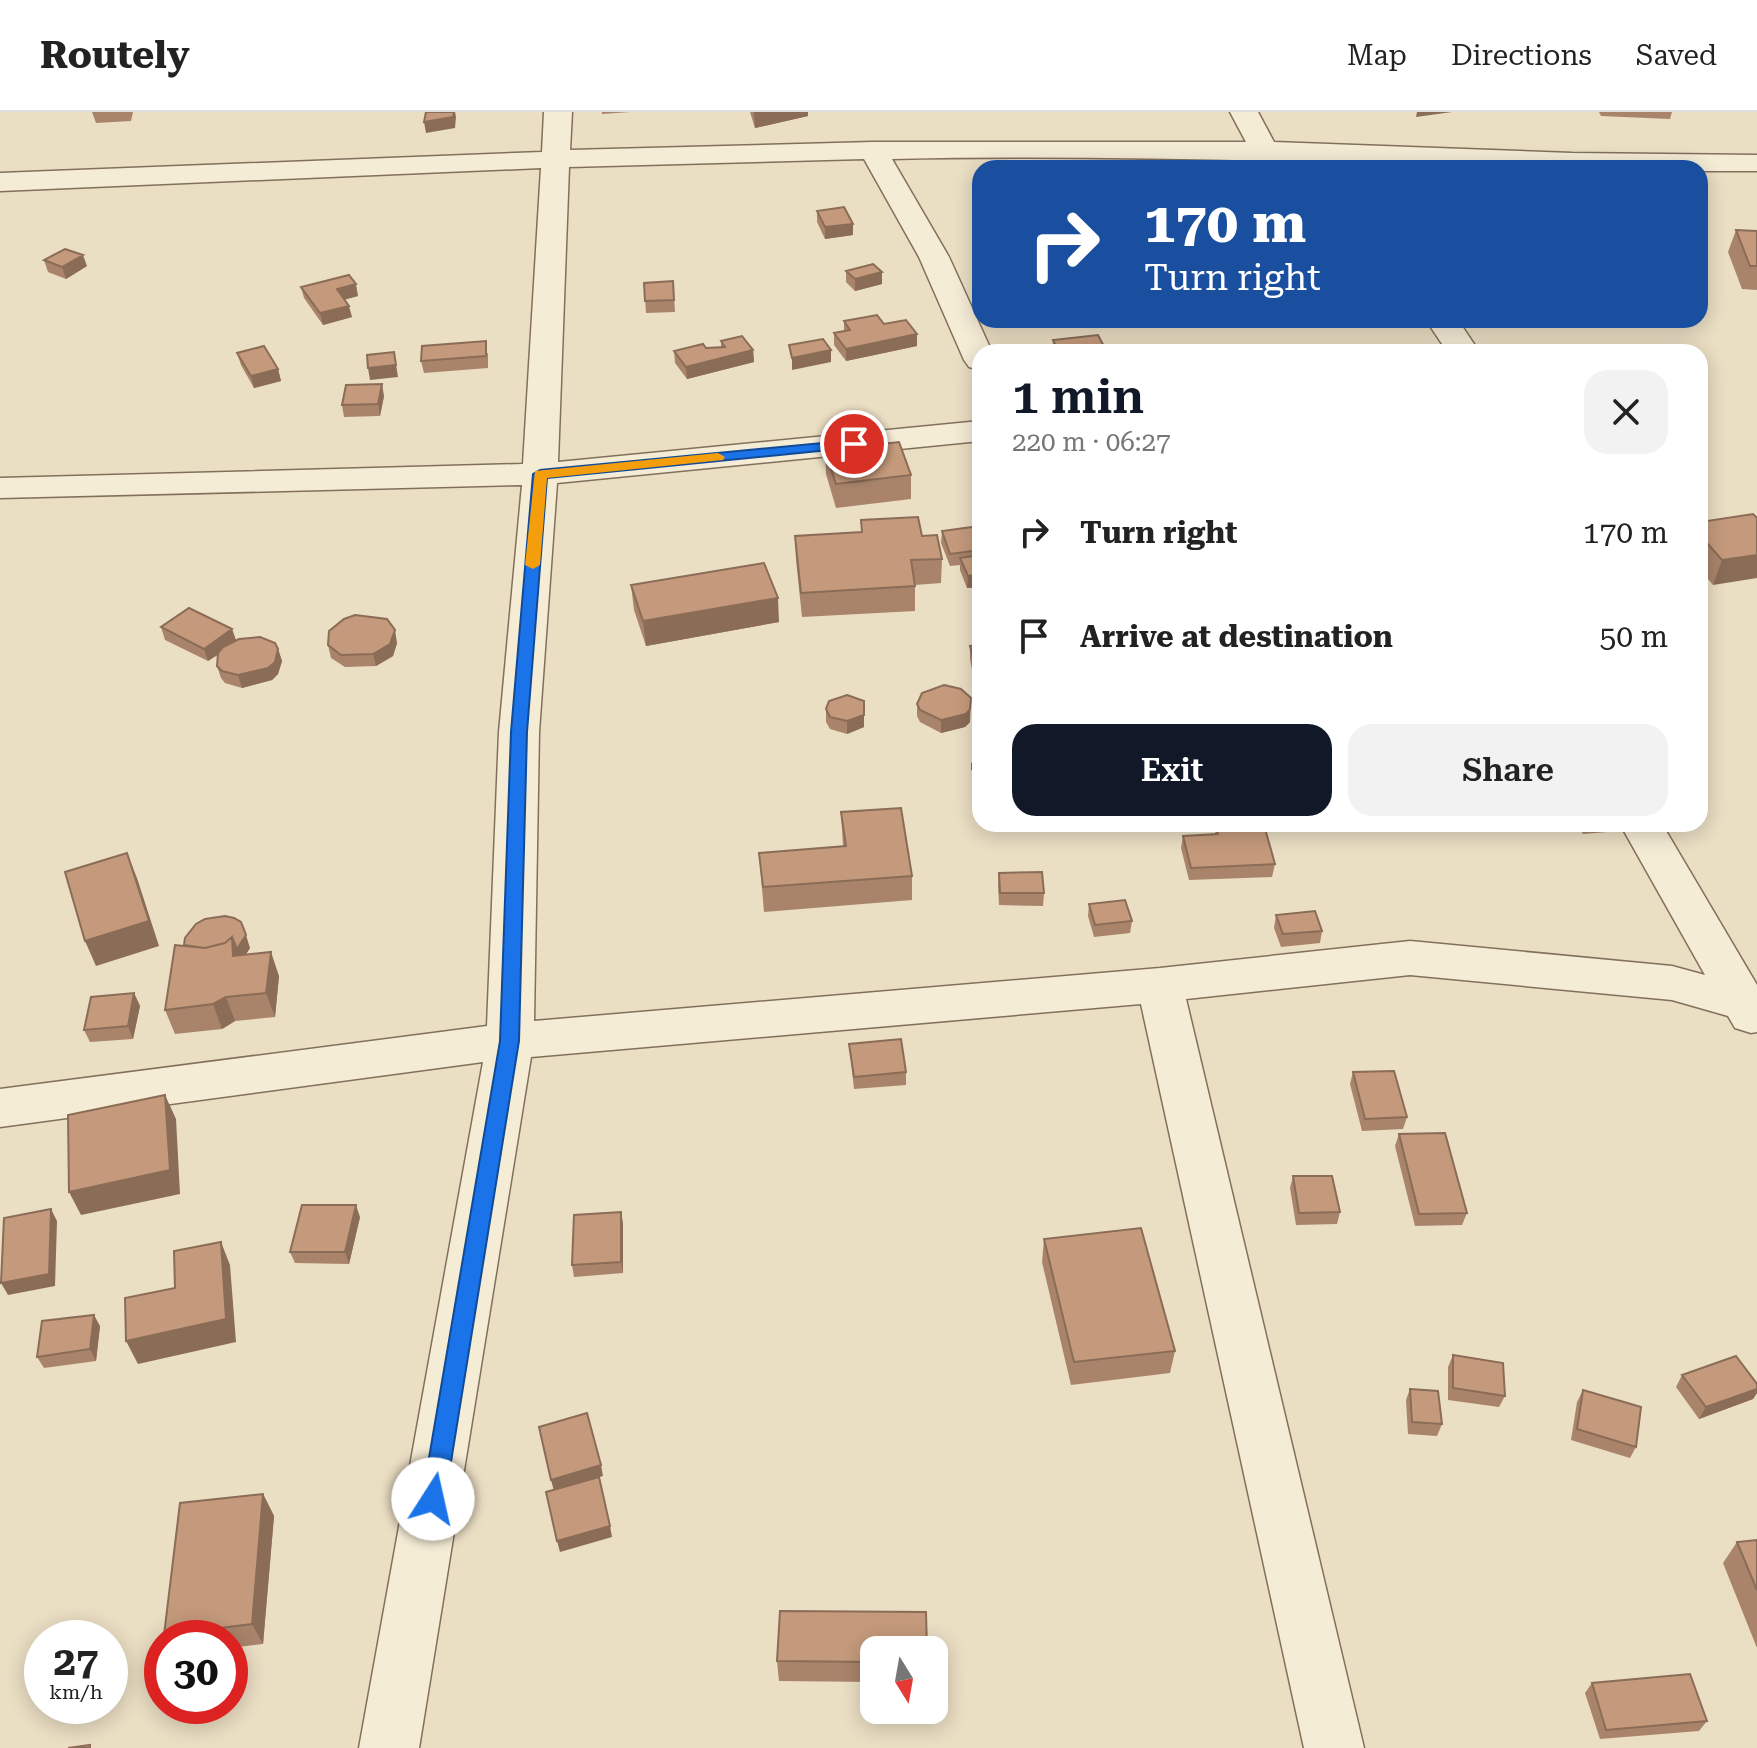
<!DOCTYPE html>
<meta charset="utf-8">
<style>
:root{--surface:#fff;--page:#f2f2f2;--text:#222;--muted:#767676;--line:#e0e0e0;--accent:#111827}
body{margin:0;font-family:"Roboto Serif",serif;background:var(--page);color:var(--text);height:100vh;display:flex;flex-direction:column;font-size:30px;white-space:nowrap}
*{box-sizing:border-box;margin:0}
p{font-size:26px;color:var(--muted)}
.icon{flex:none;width:44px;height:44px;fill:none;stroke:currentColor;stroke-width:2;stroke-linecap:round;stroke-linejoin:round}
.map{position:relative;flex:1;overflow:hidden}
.sheet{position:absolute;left:972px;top:232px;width:736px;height:488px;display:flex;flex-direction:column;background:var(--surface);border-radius:24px;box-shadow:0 4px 20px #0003}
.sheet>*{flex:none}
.top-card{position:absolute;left:972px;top:48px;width:736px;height:168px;border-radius:24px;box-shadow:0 4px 20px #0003;background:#1a4fa0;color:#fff;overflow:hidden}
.needle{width:52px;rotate:169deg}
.tools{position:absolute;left:860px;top:1524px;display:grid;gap:16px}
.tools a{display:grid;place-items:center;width:88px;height:88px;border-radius:16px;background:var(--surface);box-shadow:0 4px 20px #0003;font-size:40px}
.speed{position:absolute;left:24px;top:1508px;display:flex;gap:16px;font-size:40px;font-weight:700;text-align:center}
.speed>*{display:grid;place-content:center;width:104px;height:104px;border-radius:50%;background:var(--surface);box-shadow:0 4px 20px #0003;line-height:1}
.speed small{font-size:20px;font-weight:400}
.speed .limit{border:12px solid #d22;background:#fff;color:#111}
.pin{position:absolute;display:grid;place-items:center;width:68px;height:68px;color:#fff;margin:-34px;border:4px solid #fff;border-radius:50%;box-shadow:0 2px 8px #0007}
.me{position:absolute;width:88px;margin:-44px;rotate:10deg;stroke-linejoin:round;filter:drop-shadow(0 0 6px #0008)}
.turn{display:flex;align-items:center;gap:28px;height:168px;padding:0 40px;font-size:36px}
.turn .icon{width:104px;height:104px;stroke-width:2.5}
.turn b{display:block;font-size:56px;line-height:68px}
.round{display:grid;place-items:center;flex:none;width:84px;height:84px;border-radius:24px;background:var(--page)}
.head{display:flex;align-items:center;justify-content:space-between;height:136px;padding:0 40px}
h1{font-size:48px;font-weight:600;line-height:60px;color:var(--accent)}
.primary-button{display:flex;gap:16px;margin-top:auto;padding:16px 40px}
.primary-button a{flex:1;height:92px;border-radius:24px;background:var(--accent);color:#fff;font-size:32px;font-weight:600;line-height:92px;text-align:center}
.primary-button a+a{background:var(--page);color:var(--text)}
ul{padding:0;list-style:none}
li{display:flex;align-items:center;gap:24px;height:104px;padding:0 40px}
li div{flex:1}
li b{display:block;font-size:30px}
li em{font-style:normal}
header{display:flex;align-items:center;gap:48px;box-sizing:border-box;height:112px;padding:0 40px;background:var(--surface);border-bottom:2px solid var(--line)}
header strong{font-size:38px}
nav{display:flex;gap:44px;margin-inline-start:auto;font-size:28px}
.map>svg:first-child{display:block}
</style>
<header>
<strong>Routely</strong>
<nav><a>Map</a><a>Directions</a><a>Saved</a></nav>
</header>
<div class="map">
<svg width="1757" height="1636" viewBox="0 0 1757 1636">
<rect width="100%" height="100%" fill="#eadec3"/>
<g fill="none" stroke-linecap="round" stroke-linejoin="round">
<defs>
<path id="minor" d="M544 0H572L570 38 873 30H1246L1230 0H1258L1274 30 1572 41 1757 43V59H1700V56C1431 56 1161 41 892 47L949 145 992 240H980V258L969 255 964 248 919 145 864 47 569 55 558 350 980 309V329L557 371 539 620 534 909 1160 856 1410 829 1672 854 1705 863 1620 712H1662L1757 873V920L1751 921 1735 916 1728 904 1672 888 1410 863 1186 887 1364 1636H1304L1141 892 531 945 419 1636H359L483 950 0 1015V977L487 914 499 620 522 373 0 386V366L523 352 541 56 0 79V61L542 40Z
M1426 208H1458L1476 235 1474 240H1442L1444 235Z"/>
</defs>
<use href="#minor" stroke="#82705c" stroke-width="3"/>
<use href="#minor" fill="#f5ecd6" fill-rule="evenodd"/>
</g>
<path fill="#a9846b" d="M92 0H133L131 9 96 11Z
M602 0H630L602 2Z
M750 0H808V4L755 16Z
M1599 0H1672L1670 7 1601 4Z
M817 99 853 112V123L825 127 817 110Z
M1736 118 1757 119V178L1742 177 1728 140Z
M44 148 87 154 66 167 48 160Z
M846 159 882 160V172L855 179 846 170Z
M673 169 675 200 646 201 644 171Z
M301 175 358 184 345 187 352 205 323 213 304 186Z
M844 209 884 212 917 222V234L846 249 834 233V221L844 219Z
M1053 228 1107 240H1052Z
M721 229 753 238 754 250 687 267 675 251 674 239 721 235Z
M237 241 278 257 281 269 254 276 241 253Z
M488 241V256L424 261 421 249Z
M384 284 380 304 344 305 342 293Z
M825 338 911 363V387L836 396 826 362Z
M1753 402 1713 473 1700 458V410Z
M861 408 922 424 942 447 941 471 915 473V499L802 505 796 448 795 424 861 420Z
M980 414V475L967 476 960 458V453L950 454 941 431 942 419Z
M631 473 779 510 646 534 634 498Z
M161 515 232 517 236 528 278 537 282 549 278 562 272 568 242 576 225 571 221 566 217 554 218 543 208 549 165 528Z
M397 531 393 544 376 554 345 555 331 546 328 533Z
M980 533V572L975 573 970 547V534Z
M864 589V615L847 622 830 617 826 610V597Z
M917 592 970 610 965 615 941 621 920 610 917 604Z
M980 643V679L972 670V652Z
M841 700 912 764V788L764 800 759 741 843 734Z
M1577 712H1622L1619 719 1583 722Z
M1216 716 1275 752 1272 765 1189 768 1181 736 1183 724 1215 722Z
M999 761 1044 781 1043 794 999 793 998 773Z
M1089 792 1132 809 1130 821 1094 825 1088 804Z
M1276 803 1322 819 1320 831 1281 835 1274 816Z
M184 834 250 836 245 843 279 864 275 905 235 909 222 917 175 922 165 898Z
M134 881 140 894 133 927 90 930 84 918Z
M849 932 906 960V973L854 977Z
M1353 960 1407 1005 1403 1017 1362 1019 1350 972Z
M1399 1022 1467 1101 1462 1113 1415 1114 1395 1034Z
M1293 1064 1340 1100 1337 1112 1296 1113 1290 1076Z
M621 1100 623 1112V1161L574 1165 572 1153Z
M360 1105 349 1152 295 1151 290 1140Z
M1044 1127 1175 1239 1170 1261 1071 1273 1042 1150Z
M100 1214 96 1249 44 1256 37 1245Z
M1453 1243 1505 1284 1499 1295 1448 1288V1255Z
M1682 1263 1757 1272V1281L1753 1287 1699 1307 1676 1275Z
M1410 1277 1442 1312 1437 1324 1408 1322 1406 1288Z
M1583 1278 1636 1335 1630 1346 1571 1328 1577 1290Z
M263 1382 274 1404 263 1532 230 1536V1526H166L164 1523Z
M1757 1428V1536L1723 1451 1737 1430Z
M874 1538V1570L779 1569 777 1549Z
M1592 1571 1707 1609 1699 1619 1600 1627 1585 1581Z"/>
<path fill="#8a6c57" d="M454 0H455L456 5 455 16 426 21 424 10Z
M754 0H808V4L755 16Z
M1417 0H1452L1416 5Z
M853 112V123L825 127V115Z
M83 143 87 154 66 167 62 155Z
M882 160V172L855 179V167Z
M356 172 358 184 340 189 337 177Z
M349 194 352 205 323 213 320 201Z
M917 222V234L846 249V237Z
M753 238 754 250 687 267 686 255Z
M831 238V250L792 258V246Z
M394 240 398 265 370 268 368 256Z
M278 257 281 269 254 276 251 264Z
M382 272 384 284 380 304 378 292Z
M1757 443V466L1713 473 1722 448Z
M980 462V475L967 476 968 464Z
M778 486 779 510 646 534 643 509Z
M232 517 236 529 208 549 204 537Z
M395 518 397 531 393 544 376 554 373 542Z
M278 537 282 549 278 562 272 568 242 576 238 563Z
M971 586 970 610 965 615 941 621V608Z
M864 603V615L847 622V609Z
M127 741 137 766 159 834 96 854 85 829Z
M246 823 250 836 241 850 214 861 232 825Z
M271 840 279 864 275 905 266 881Z
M134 881 140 894 133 927 128 914Z
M226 885 235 909 222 917 213 892Z
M165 983 176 1007 180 1082 81 1103 69 1080Z
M356 1093 360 1105 349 1152 345 1140Z
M51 1097 57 1109 55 1174 8 1183 1 1171Z
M621 1100 623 1112V1161L621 1150Z
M221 1130 230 1153 236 1230 138 1252 126 1229Z
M94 1203 100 1214 96 1249 90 1237Z
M1757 1277V1281L1753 1287 1699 1307 1706 1295Z
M601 1353 603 1364 554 1379 551 1368Z
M263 1382 274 1404 263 1532 252 1512Z
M610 1414 612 1425 560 1440 557 1429Z"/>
<path fill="#c59a7c" stroke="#8a6c57" stroke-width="2" d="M426 0H454L453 5 424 10Z
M1061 53V56L1012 55Z
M844 95 853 112 825 115 817 99Z
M1736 118 1757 119V154H1750Z
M65 137 83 143 62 155 44 148Z
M873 152 882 160 855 167 846 159Z
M349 163 356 172 337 177 349 194 320 201 301 175Z
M673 169 674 188 645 189 644 171Z
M877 203 884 212 906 208 917 222 846 237 834 221 850 218 844 209Z
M1098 223 1107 240H1059L1053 228Z
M742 224 753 238 686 255 674 239 703 232 706 236 725 235 721 229Z
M823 227 831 238 792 246 789 233Z
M486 229V244L421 249 422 234Z
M264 234 278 257 251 264 237 241Z
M394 240 396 253 368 256 367 243Z
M382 272 378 292 342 293 346 273Z
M899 330 911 363 836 372 825 338Z
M1753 402 1757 406V443L1722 448 1700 423V410Z
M918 405 922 424 937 423 942 447 911 448 915 474 801 481 795 424 862 420 861 408Z
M980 414V438L950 442 942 419Z
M980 443V462L968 464 960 446Z
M764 451 778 486 643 509 631 473Z
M189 496 232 517 204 537 161 515Z
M355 503 387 507 395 518 390 532 373 542 341 543 328 533 329 519 344 507Z
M260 525 275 531 278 537 275 550 268 556 238 563 222 559 217 554 218 541 223 535 239 527Z
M980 533V560H976L970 534Z
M944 573 961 577 971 586 970 597 966 602 941 608 920 598 917 592 922 581Z
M847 583 864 589V603L847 609 830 605 826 597 829 589Z
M980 643V665L972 657V652Z
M901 696 912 764 763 775 759 741 846 734 841 700Z
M1264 713 1275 752 1191 756 1183 724 1218 722 1216 716Z
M127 741 149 809 85 829 65 760Z
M1042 760 1044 781H1000L999 761Z
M1125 788 1132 809 1095 813 1089 792Z
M1315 799 1322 819 1283 822 1276 803Z
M225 804 234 806 241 810 246 823 237 837 232 825 225 831 205 836 184 833 185 826 196 812 205 807Z
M232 825 233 844 271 840 266 881 226 885 213 892 165 898 175 833 205 836 225 831Z
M134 881 128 914 84 918 91 885Z
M901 927 906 960 854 965 849 932Z
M1394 959 1407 1005 1365 1007 1353 960Z
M165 983 170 1058 69 1080 68 1003Z
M1445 1021 1467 1101 1419 1102 1399 1022Z
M1293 1064H1332L1340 1100 1299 1101Z
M302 1093H356L345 1140H290Z
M51 1097 49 1162 1 1171 4 1106Z
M621 1100V1150L572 1153 574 1103Z
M1141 1116 1175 1239 1074 1250 1044 1127Z
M221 1130 226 1207 126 1229 125 1186 175 1176 174 1139Z
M94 1203 90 1237 37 1245 42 1209Z
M1453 1243 1503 1251 1505 1284 1453 1276Z
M1736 1244 1757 1272V1277L1706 1295 1682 1263Z
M1410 1277 1438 1279 1442 1312 1412 1310Z
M1583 1278 1641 1295 1636 1335 1577 1317Z
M587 1301 601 1353 551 1368 539 1315Z
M599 1365 610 1414 557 1429 546 1380Z
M263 1382 252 1512 164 1523 180 1391Z
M1757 1428V1478L1737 1430Z
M780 1499 926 1500 927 1538H874V1550L777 1549Z
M1690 1562 1707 1609 1606 1618 1592 1571Z
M90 1633V1636H68Z"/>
<path fill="#1a73e8" stroke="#114b97" stroke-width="2" d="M854 328 861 332 859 335 547 366 527 620 519 929 445 1387 441 1395 433 1398 425 1395 422 1387 500 929 511 620 533 362 540 358Z"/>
<path fill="#f59e0b" d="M718 341 725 345 723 348 547 366 540 453 533 457 525 453 535 359Z"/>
</svg>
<div class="tools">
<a><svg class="needle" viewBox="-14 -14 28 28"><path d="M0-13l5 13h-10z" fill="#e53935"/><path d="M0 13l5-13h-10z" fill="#767676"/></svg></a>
</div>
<div class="speed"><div>27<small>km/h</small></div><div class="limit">30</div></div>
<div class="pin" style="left:854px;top:332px;background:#d93025"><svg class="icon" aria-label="arrive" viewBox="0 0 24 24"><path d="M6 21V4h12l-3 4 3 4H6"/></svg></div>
<svg class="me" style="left:433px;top:1387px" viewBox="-20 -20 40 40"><circle r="19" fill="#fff"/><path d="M0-13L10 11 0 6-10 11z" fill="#1a73e8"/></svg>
<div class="top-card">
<div class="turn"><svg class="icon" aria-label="right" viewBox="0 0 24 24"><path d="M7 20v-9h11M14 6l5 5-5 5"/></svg><div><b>170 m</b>Turn right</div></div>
</div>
<section class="sheet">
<div class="head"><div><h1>1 min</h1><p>220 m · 06:27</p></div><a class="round"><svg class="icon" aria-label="close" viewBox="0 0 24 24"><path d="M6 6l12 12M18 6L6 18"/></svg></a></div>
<ul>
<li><svg class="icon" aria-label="right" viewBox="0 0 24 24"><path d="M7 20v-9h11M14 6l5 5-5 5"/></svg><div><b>Turn right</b></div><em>170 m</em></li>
<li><svg class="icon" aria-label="arrive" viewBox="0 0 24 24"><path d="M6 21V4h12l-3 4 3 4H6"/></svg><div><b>Arrive at destination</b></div><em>50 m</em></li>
</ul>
<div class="primary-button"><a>Exit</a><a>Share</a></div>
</section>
</div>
